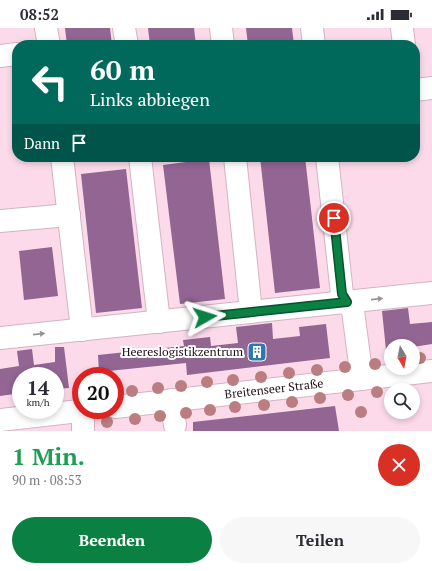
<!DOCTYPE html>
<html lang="de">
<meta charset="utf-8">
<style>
:root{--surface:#fff;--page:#f7f7f7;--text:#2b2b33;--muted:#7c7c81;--accent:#0b8043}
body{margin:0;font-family:"PT Serif",serif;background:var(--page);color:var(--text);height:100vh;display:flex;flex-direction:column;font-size:15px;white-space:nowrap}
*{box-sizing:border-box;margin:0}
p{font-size:13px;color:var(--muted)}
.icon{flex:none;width:22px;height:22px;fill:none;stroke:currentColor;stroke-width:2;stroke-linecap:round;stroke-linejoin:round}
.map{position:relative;height:403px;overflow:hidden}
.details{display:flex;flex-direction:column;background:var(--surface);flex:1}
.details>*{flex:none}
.hud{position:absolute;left:12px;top:12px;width:408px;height:122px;border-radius:16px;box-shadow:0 2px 6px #0003;background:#00695c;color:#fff;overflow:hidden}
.needle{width:26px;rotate:170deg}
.tools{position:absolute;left:384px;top:311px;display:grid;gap:8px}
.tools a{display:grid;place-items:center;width:36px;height:36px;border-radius:50%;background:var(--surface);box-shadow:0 2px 6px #0003;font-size:20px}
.speed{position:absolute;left:12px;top:339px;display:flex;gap:8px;font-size:20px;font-weight:700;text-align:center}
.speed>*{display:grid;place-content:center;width:52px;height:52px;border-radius:50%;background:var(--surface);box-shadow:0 2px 6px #0003;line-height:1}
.speed small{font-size:10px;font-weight:400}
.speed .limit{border:6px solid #d22;background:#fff;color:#111}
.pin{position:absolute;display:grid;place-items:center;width:34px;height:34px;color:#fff;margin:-17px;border:2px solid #fff;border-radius:50%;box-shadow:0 1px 4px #0007}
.me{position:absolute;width:44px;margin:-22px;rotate:84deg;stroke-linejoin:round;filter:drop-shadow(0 0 3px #0008)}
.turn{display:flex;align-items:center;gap:14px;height:84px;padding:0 12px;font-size:18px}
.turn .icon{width:52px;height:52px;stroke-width:2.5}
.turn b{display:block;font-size:28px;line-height:34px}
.then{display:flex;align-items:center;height:38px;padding:0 12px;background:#0003;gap:8px;font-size:15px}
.round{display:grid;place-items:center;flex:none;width:42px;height:42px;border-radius:21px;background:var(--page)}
.overview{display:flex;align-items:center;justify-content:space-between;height:68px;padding:0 12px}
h1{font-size:24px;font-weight:700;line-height:30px;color:#1e9e55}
.cta{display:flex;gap:8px;margin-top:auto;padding:8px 12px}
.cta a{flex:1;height:46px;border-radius:24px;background:var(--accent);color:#fff;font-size:16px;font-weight:700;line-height:46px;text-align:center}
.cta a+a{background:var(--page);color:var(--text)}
.status{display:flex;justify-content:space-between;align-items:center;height:28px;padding:0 20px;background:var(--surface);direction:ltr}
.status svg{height:11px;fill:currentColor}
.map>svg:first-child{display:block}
</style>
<div class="status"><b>08:52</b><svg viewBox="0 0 49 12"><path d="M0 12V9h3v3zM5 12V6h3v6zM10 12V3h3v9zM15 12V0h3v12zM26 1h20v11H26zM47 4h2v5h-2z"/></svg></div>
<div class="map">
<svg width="432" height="403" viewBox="0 0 432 403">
<rect width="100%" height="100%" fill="#fcdaea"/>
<path fill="#926592" d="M65 0H110L112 17H67Z
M148 0H194L196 17H150Z
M246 0H292L294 17H248Z
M260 129H305L320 260 275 265Z
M209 131 225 271 180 276 163 137Z
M126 141 142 280 96 285 81 146Z
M52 219 58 268 24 272 19 223Z
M408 280 410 296 432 294V316L413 319 391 318V321L386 322 382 283Z
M272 295 273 311 300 308 299 299 326 296 330 330 187 347 186 335 99 344 98 327 184 318 183 312 210 309 211 318 238 315 236 299Z
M55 319H64L69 360 55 361V348H21V365L0 368V341L19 338 17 323 32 321 34 337 55 334Z
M335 378 339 403H193V394Z"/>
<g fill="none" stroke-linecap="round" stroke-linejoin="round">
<defs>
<g id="minor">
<path d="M46 0 49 17"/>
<path d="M124 0 127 17"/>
<path d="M221 0 223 17"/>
<path d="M312 0 314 17"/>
<path d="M402 0 404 17"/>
<path d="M0 28 17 26"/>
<path d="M415 62 432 60"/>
<path d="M62 129 82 302"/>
<path d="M140 129 159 294"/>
<path d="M235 129 251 284"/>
<path d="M327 129 342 266 353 283 362 351"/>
<path d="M0 193 69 187"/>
<path d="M0 310 432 265"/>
<path d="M171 372 175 397"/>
<path id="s1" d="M115 379 432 343"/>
<path d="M83 383V403"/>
<path d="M0 392 88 382"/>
</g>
</defs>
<use href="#minor" stroke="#d3b3c2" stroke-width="24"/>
<use href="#minor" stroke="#fff" stroke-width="22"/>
</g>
<g fill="#bb7e80">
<circle cx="420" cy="330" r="6"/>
<circle cx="375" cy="336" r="6"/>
<circle cx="345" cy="339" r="6"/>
<circle cx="317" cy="342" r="6"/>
<circle cx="289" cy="345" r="6"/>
<circle cx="261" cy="349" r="6"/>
<circle cx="233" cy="352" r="6"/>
<circle cx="207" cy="354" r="6"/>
<circle cx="181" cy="358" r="6"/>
<circle cx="158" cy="360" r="6"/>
<circle cx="132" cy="363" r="6"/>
<circle cx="377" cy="364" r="6"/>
<circle cx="348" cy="367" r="6"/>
<circle cx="320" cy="370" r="6"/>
<circle cx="292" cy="374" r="6"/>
<circle cx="264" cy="377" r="6"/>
<circle cx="235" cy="379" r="6"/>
<circle cx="210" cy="382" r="6"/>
<circle cx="361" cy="384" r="6"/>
<circle cx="186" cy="385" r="6"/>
<circle cx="160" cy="388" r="6"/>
<circle cx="135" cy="391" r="6"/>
<circle cx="107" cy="394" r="6"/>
</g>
<defs><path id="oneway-solid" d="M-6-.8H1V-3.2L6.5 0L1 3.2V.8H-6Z"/></defs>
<g fill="#9a9497">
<use href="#oneway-solid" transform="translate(377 271) rotate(-6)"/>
<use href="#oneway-solid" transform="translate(39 306) rotate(-6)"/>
</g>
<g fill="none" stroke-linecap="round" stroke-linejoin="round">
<defs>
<path id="route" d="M205 289 347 274 342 266 334 190"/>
</defs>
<use href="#route" stroke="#07532c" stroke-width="10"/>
<use href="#route" stroke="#0b8043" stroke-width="7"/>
</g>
<defs>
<symbol id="building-square" viewBox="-11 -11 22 22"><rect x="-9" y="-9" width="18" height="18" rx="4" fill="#3078ac" stroke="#fff"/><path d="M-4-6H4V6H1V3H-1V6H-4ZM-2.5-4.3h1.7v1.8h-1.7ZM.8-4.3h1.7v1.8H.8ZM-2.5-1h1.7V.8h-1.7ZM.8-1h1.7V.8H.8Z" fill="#fff"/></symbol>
</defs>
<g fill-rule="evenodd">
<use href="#building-square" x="246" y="313" width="22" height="22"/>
</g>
<g text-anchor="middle" stroke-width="4" stroke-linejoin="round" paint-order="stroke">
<g font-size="12" fill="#1e1218" stroke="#fff" text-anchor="end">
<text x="243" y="328">Heereslogistikzentrum</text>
</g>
<g font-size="12" fill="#1e1218" stroke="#fff">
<text dy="4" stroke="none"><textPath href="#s1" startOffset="160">Breitenseer Straße</textPath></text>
</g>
</g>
</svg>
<div class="tools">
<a><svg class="needle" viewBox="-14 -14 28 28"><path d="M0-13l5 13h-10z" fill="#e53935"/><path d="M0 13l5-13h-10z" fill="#7c7c81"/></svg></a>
<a><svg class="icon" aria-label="search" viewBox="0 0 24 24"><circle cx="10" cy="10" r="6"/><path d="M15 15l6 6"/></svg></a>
</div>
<div class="speed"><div>14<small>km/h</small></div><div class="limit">20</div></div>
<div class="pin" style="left:334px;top:190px;background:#d93025"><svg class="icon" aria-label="arrive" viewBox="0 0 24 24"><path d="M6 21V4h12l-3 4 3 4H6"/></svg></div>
<svg class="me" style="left:205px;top:289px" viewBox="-20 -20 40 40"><path d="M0-17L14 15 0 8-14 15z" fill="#0b8043" stroke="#fff" stroke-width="4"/></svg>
<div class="hud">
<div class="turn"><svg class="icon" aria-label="left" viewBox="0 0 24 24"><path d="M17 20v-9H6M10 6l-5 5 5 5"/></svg><div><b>60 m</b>Links abbiegen</div></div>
<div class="then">Dann<svg class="icon" aria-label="arrive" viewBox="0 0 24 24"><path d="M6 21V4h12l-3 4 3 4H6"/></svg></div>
</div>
</div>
<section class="details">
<div class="overview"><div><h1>1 Min.</h1><p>90 m · 08:53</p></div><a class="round" style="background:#d93025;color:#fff"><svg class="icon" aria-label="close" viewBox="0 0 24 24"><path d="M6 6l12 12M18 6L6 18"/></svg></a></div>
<div class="cta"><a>Beenden</a><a>Teilen</a></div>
</section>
